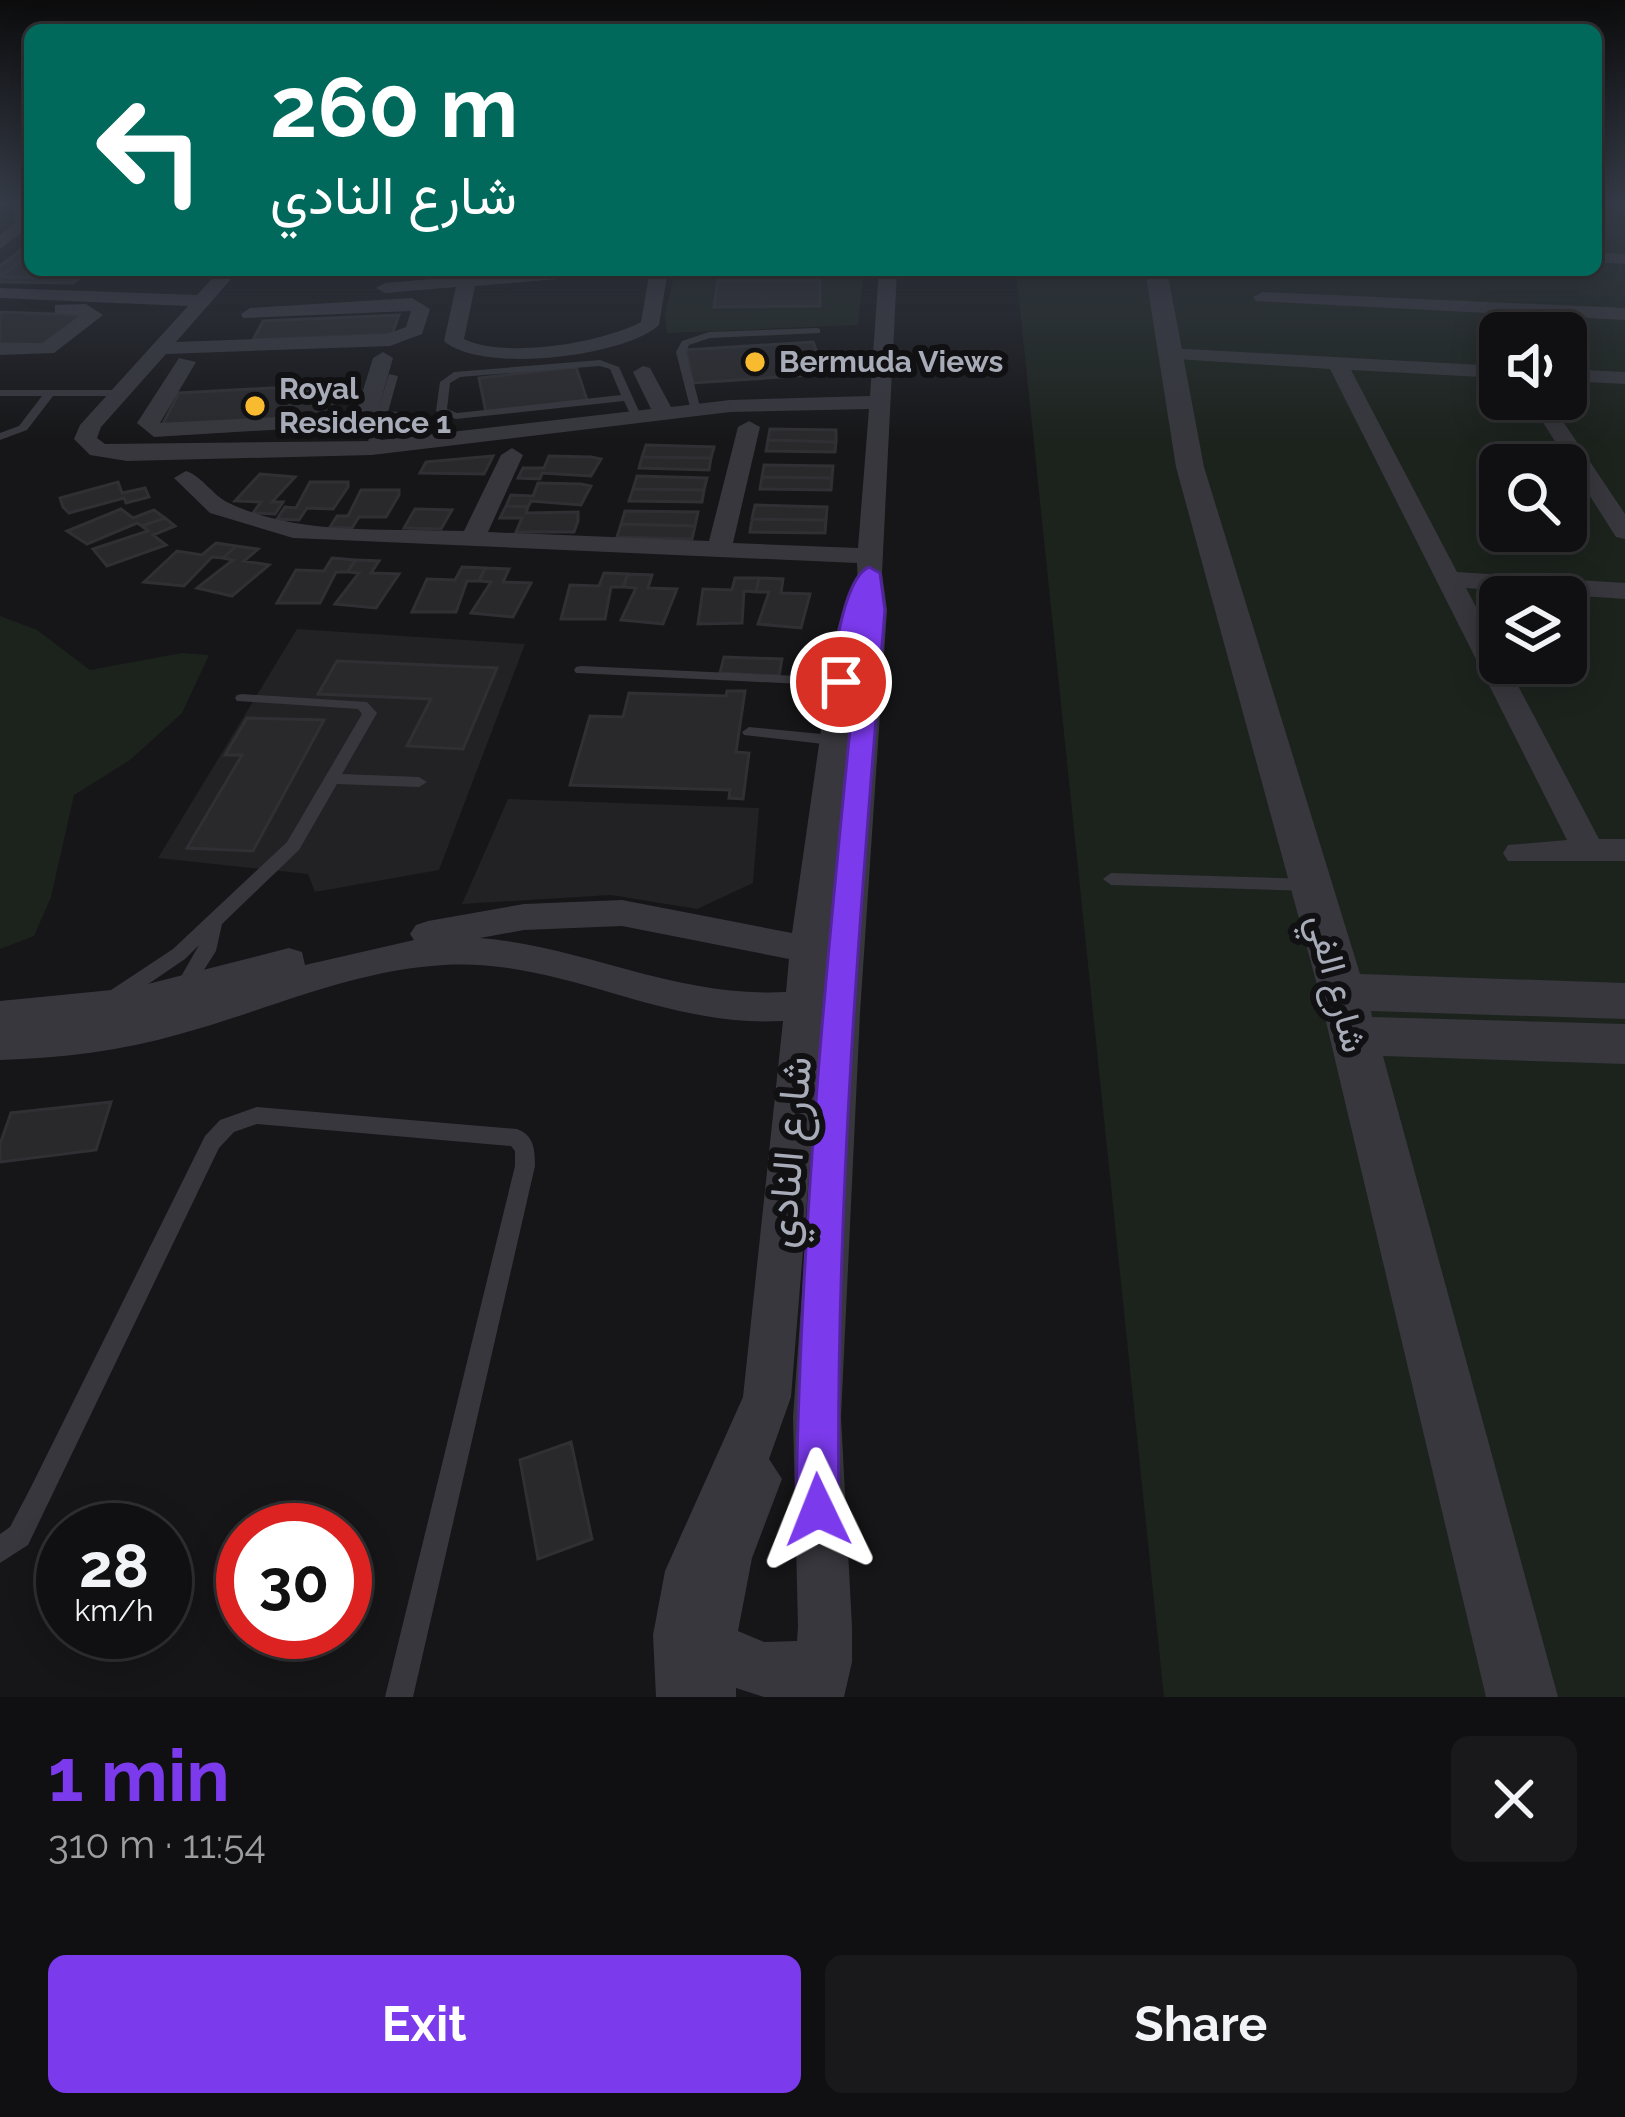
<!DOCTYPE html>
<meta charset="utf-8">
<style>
:root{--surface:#101012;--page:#19191b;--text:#f1f3f6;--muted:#9c9d9f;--line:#303032;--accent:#7c3aed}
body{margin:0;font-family:Raleway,Vazirmatn,sans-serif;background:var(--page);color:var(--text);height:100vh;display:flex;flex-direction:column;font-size:45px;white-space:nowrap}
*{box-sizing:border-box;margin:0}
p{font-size:39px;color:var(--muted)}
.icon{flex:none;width:66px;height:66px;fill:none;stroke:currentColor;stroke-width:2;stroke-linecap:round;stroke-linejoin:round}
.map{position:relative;height:1697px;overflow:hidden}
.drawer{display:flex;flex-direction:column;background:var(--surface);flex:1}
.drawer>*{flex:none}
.hud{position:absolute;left:24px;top:24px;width:1578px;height:252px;border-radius:18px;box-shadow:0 6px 30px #0003,0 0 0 3px var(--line);background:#00695c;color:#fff;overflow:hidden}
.fabs{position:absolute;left:1479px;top:312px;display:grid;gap:24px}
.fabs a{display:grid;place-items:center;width:108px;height:108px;border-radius:18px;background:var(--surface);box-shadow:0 6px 30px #0003,0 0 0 3px var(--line);font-size:60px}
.speed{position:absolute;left:36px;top:1503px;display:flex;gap:24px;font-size:60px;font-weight:700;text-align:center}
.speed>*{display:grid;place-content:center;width:156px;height:156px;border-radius:50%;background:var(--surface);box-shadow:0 6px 30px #0003,0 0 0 3px var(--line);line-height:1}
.speed small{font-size:30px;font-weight:400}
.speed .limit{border:18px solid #d22;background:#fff;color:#111}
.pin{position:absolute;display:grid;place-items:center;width:102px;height:102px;color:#fff;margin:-51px;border:6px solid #fff;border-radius:50%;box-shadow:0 3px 12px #0007}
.me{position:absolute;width:132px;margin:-66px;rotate:358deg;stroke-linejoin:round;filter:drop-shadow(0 0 9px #0008)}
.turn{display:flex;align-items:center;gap:42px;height:252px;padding:0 48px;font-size:54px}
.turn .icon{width:156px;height:156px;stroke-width:2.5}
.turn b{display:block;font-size:84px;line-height:102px}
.round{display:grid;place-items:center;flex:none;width:126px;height:126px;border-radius:18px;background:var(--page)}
.head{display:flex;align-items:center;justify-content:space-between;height:204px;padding:0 48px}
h1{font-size:72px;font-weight:700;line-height:90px;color:var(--accent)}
.primary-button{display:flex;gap:24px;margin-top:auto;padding:24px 48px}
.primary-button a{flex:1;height:138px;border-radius:18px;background:var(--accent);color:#fff;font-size:48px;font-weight:700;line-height:138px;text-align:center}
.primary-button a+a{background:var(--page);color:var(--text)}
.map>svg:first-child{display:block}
</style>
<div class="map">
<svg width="1625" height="1697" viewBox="0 0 1625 1697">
<rect width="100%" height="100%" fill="#161618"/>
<path fill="#222225" d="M297 629 525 644 439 870 315 892 308 874 158 858Z
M508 799 759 808 753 883 697 909 611 895 462 904Z"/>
<path fill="#1c231d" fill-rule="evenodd" d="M1596 205H1625V1697H1164L1016 270H1596ZM1500 333H1566V399H1500ZM1500 465H1566V531H1500ZM1500 597H1566V663H1500Z
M697 270H843L863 277 858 325 667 333 665 314 673 280Z
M0 616 37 630 90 670 182 653 209 655 182 713 130 760 74 795 51 897 34 936 0 949Z"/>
<path fill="#29292c" stroke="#303034" stroke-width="3" d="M30 243V270H88L73 283 0 282V266Z
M30 253V270H71L62 278 0 277Z
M718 280H820V306L714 307Z
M0 312 82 315 44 345 0 343Z
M399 315 392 334 253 340 263 321Z
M813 342 825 374 693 383 686 350Z
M576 367 587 400 486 412 479 378Z
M345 384 334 419 160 429 179 393Z
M770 429 836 430V442L768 440Z
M768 440 836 442 835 452 766 451Z
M646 445 714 447 711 458 642 457Z
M493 456 484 474 420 473 426 462Z
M549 456 591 457 601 459 591 476 542 473 540 479 518 478 523 468H544Z
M642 457 711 458 709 470 639 468Z
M764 465 833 466 832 478 762 477Z
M260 474 295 477 272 502H283L275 514 253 513 261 502 235 501Z
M637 476 707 478 704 490 633 489Z
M762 477 832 478 831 490 760 489Z
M118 482 122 493 145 488 149 497 126 503 124 498 69 513 63 507 60 498Z
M310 482H348V487L333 509 307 508 299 520 277 519 285 507 296 508Z
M538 483 581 484 591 486 581 505 531 501 528 507 506 506 511 495 533 496Z
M633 489 704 490 702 502 629 501Z
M361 490H399V495L386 517H359L352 528 330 527 337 516H348Z
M755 505 827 507 826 520 752 519Z
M506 506 528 507 526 513 578 512V521L574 532H516L522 518H500Z
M121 509 133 518 154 510 165 518 142 526 137 523 87 544 67 531Z
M415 509 452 510 441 529 404 528Z
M625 511 698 512 695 526 621 524Z
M165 518 175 526 153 535 166 545 107 566 93 549 148 531 142 526Z
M752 519 826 520 825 533 750 532Z
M621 524 695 526 692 539 617 537Z
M216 543 236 546 223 558 212 557 184 586 144 582 177 551 202 555Z
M236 546 258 549 244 561 269 565 232 596 197 588 233 560 223 558Z
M332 558 356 560 347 572H336L320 603H277L296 570 324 571Z
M356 560 379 561 371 573 399 574 376 608 335 604 359 573 347 572Z
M462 567 485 568 479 581H467L456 612H412L427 579 455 580Z
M485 568 509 569 503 582 531 583 513 617 471 613 491 582 479 581Z
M604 573 628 574 623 587H611L605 619H561L570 585 599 586Z
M628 574 652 575 648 588 677 589 663 624 621 620 636 588 623 587Z
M735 578H759L756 592 744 591 742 623 698 624 703 589 732 590Z
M759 578 783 579 781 593 810 594 801 628 758 624 769 592H756Z
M724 657 782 659 779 676 720 673Z
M337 661 497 668 463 749 407 746 431 699 318 694Z
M727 691H745L736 752 749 753 743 799 729 798 730 790 570 785 590 716 623 717 629 693 726 696Z
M247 718 324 720 253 851 187 848 242 755H225Z
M111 1102 96 1150 0 1162V1144L11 1113Z
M571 1442 592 1539 538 1559 520 1460Z"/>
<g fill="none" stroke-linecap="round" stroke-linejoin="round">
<path fill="#37373d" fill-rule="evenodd" d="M817 328 820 329V333L710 338 689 345 686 352 701 411 696 414 691 411 676 352 682 341 709 332Z
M600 360 619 367 642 418 641 420H633L624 401 456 419 436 411 440 382 454 372ZM600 366 610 369 621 395 457 413 447 409 450 383 460 377Z
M389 374 398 376 378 448 368 450 366 448Z
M0 390H119L124 393 119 396H53L27 430 0 440V433L19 426 42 396H0Z
M581 666 841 678 848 682 841 686 576 673 574 670 576 667Z
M242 694 367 702 377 713 342 774 419 777 427 782 419 787 337 784 299 850 222 924 216 951 190 992 184 994 178 992 175 987 199 945 185 959 119 1004 112 1006 105 1004 103 999 105 994 173 949 287 842 362 714 358 709 237 701 235 698 237 695Z
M749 727 832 735 840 740 832 745 744 735 742 732Z
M1111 873 1310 879 1318 885 1310 891 1111 885 1103 879Z
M257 1107 517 1129C534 1135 535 1150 535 1166L413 1697H385L515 1166V1151L511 1146 257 1124 234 1132 219 1148 28 1545 0 1563V1534L10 1527 31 1487 205 1136 220 1120Z"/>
<path fill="#37373d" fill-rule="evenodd" d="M13 205H29L30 226 0 249V235L15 223Z
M1596 252 1625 254V264L1596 262Z
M220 270H239L176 342 387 334 406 327 411 311 243 318 241 314 250 308 412 298 430 309 422 334 390 346 166 354 101 427 97 438 105 444 372 441 651 409 633 372 643 366 650 368 671 407 730 400 870 396 879 270H897L882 573 887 610 860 1013 841 1417 852 1627V1662L844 1697H764L736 1688V1697H656L653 1635 665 1571 743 1397 783 1021C660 1028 563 958 444 965 352 970 268 1010 180 1034 121 1051 61 1058 0 1060V1001L132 988 289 948 302 952 305 965 414 940 410 934 416 925 428 921 524 904 622 900 792 933 834 640 847 597 858 590 857 563 293 538 210 513 174 478 186 471C204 477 213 497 231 504 301 536 388 528 464 531L501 455 512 448 523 455 488 532 709 541 738 427 749 421 760 427 733 543 858 548 869 409 730 412 372 455 127 461 90 455 74 439 80 425 188 306 0 298V288L197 295ZM622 926 789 959 786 992C675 998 587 947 480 938L524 930ZM822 1018 793 1417 798 1627 797 1641 764 1642 738 1631 752 1558 782 1479 769 1459 791 1397Z
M540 270H613L604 275 475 286 464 339C504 359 602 343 641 322L650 270H668L659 325C624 357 481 374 444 341L456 287 385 293 376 288 385 283Z
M1262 292 1625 308V320L1256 301 1253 297Z
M86 304 103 315 54 353 0 355V343H42L81 315 55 313V305Z
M1168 348 1500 366V378L1351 370 1457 572 1625 583V599L1466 588 1500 652V663H1506L1599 839H1625V861H1508L1503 853 1508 845 1567 840 1330 369 1161 358V350Z
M383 352 393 358 378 411 400 412V422L154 437 137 423 179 358 196 362 160 423 356 413 373 358Z
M1566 369 1625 372V384L1566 381Z
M1528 399H1548L1625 514V539L1616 537Z"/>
<path fill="#37373d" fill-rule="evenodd" d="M1145 270H1167L1204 467 1360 974 1625 983V1019L1371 1011 1372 1017 1625 1024V1064L1383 1056 1558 1697H1486L1319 992 1176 467Z"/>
</g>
<linearGradient id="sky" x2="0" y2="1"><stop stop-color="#0c0c0d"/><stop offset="0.46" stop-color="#363c48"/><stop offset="1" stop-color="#363c48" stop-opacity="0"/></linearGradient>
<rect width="1625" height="443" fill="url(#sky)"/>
<path fill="#7c3aed" stroke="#51269a" stroke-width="3" d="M869 567 880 573 885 610C860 908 835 1210 839 1510L832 1525 818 1531 803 1525 796 1510C800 1223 829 935 858 650L850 687 841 689 829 682C835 655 844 577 869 567Z"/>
<g fill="#f8ba2e" stroke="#111113" stroke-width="4.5">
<circle cx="755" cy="362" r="12"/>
<circle cx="255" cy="406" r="12"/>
</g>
<g text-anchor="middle" stroke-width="12" stroke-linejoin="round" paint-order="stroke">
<g font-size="30" font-weight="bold" fill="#a7acb8" stroke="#111113" text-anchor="start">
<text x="779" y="372">Bermuda Views</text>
<text x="279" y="399">Royal<tspan x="279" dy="34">Residence 1</tspan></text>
</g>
<g font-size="36" fill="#a7acb8" stroke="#111113">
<text transform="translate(1338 983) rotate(75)" y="13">شارع الفي</text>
</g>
<g font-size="42" fill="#a7acb8" stroke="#111113">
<text transform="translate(788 1152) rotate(-85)" y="15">شارع النادي</text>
</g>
</g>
</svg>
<div class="fabs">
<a><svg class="icon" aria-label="sound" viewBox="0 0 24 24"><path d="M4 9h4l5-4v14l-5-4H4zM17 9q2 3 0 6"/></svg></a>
<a><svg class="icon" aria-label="search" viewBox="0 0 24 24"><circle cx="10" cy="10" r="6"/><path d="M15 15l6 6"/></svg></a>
<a><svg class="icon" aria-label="layers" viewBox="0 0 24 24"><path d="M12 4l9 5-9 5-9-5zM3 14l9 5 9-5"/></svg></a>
</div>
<div class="speed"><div>28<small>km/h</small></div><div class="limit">30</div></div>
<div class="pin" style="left:841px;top:682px;background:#d93025"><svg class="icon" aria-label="arrive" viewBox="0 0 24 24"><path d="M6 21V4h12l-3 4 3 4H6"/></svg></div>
<svg class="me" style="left:818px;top:1510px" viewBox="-20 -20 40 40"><path d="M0-17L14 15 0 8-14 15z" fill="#7c3aed" stroke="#fff" stroke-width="4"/></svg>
<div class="hud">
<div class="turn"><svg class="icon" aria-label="left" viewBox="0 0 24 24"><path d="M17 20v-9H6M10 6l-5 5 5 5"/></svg><div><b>260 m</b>شارع النادي</div></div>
</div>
</div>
<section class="drawer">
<div class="head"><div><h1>1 min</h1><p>310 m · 11:54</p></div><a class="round"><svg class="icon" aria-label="close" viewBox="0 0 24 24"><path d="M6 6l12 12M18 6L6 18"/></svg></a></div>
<div class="primary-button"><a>Exit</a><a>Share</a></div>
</section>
